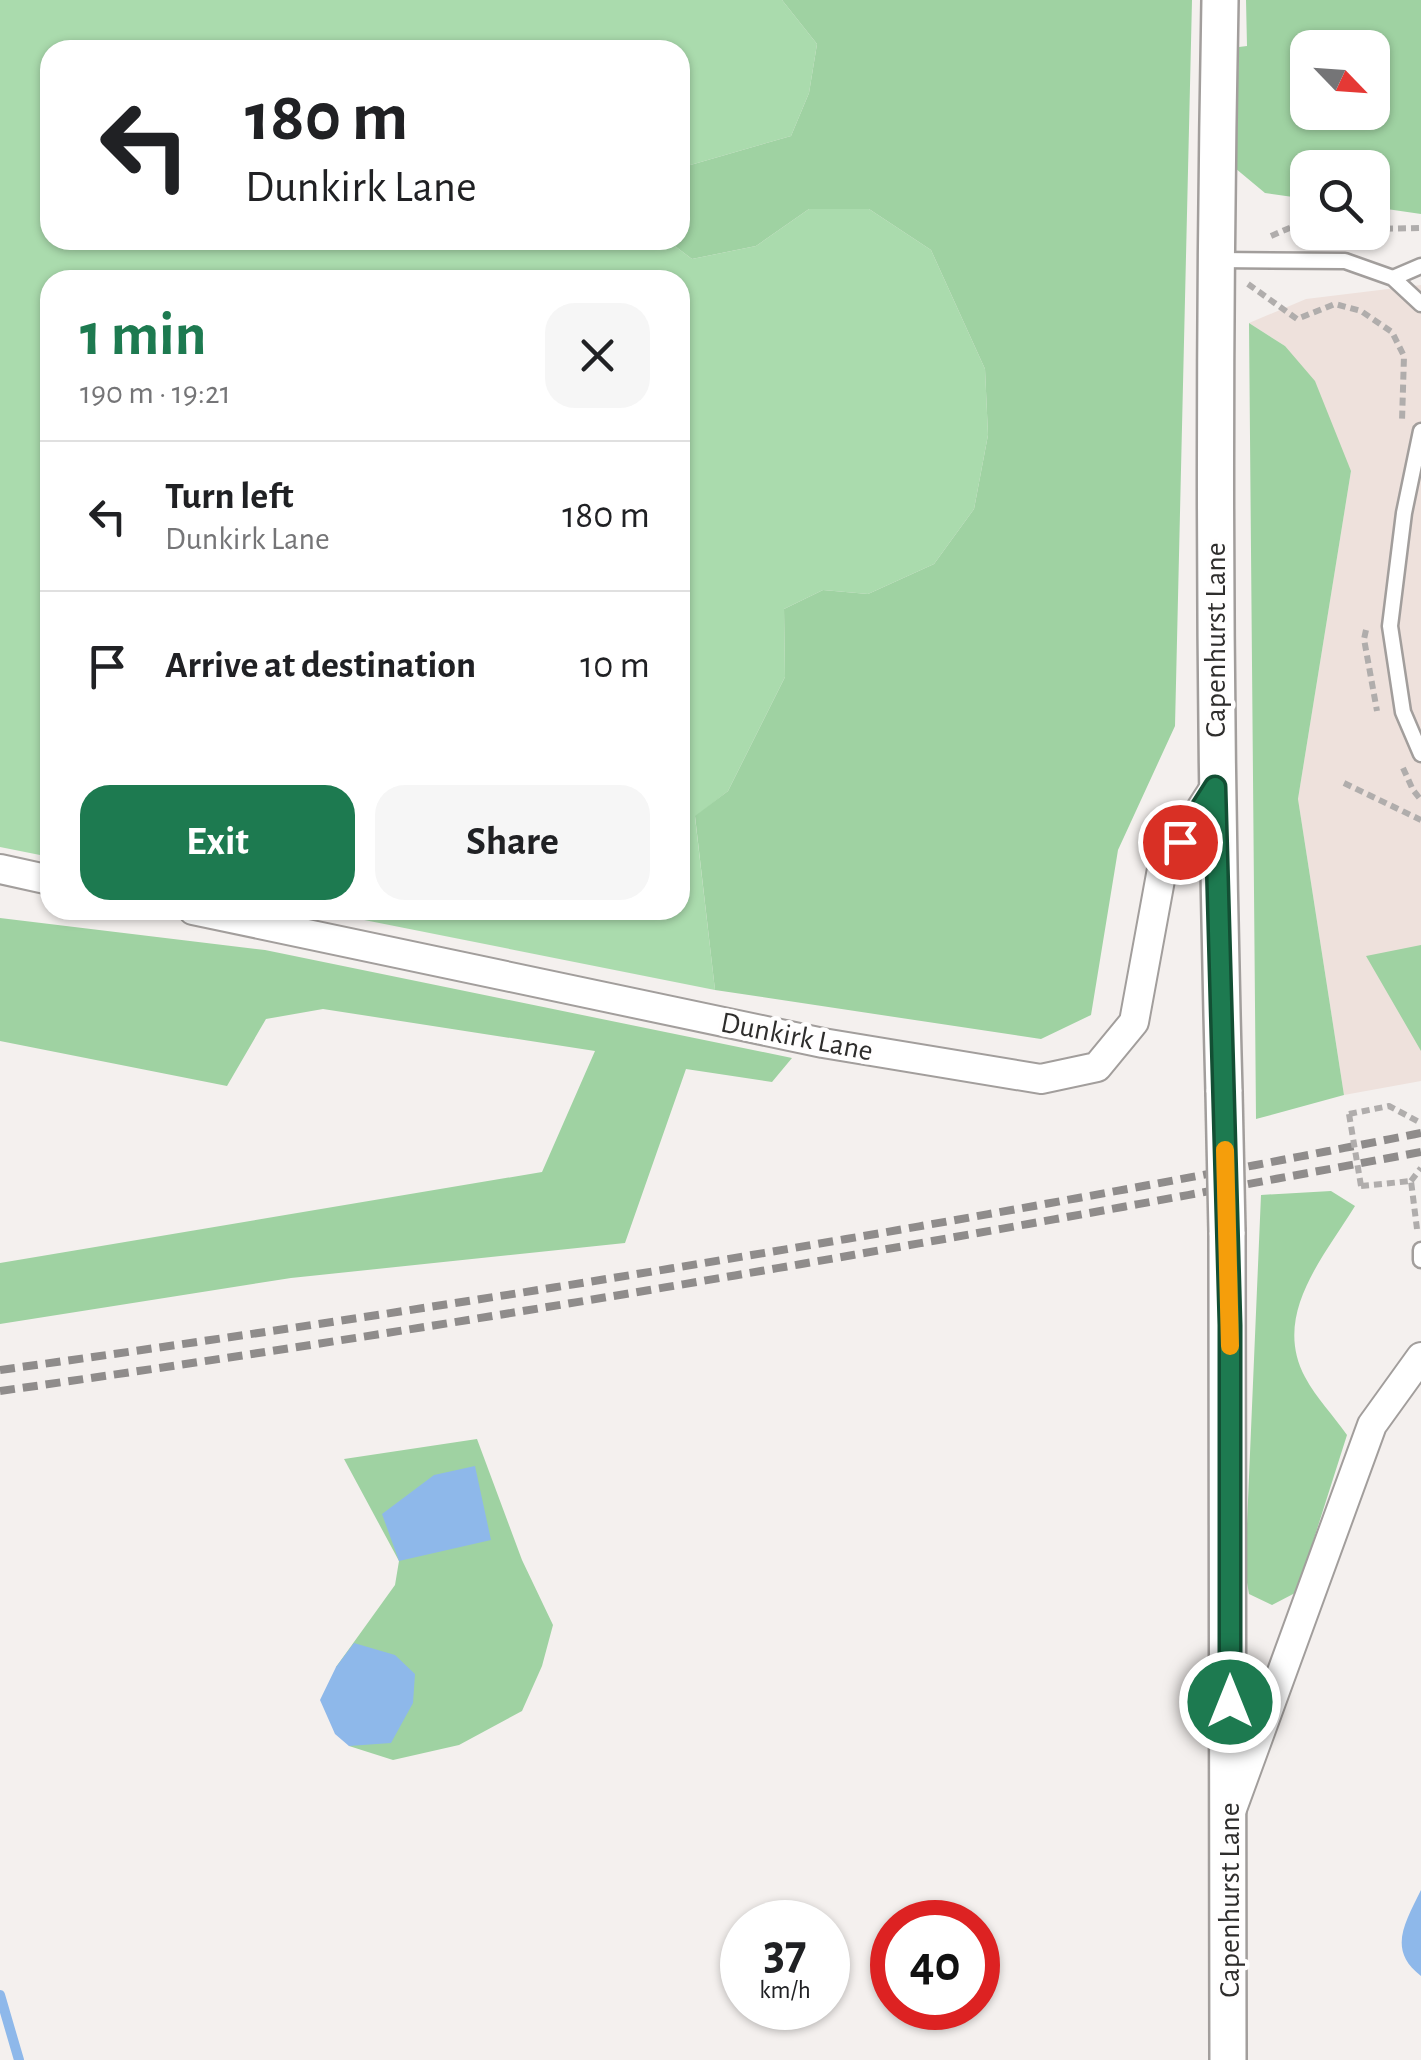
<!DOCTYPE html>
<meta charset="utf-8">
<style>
:root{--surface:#fff;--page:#f6f6f6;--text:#202124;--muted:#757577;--line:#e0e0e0;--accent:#1d7a50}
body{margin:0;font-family:"Alegreya Sans",sans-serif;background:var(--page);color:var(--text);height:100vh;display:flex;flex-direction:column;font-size:38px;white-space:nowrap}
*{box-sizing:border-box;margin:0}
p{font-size:32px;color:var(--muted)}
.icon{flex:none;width:55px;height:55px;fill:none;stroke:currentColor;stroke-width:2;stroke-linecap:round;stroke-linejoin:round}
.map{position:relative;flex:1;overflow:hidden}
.details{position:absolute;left:40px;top:270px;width:650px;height:650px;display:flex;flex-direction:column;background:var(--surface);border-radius:30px;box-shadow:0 2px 8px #0004}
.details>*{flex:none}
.guide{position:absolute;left:40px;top:40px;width:650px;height:210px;border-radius:30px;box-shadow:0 2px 8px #0004;background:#fff;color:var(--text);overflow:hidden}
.needle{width:65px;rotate:115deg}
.controls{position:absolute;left:1290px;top:30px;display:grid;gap:20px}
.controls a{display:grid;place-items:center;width:100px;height:100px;border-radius:20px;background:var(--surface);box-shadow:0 2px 8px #0004;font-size:50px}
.speed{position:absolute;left:720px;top:1900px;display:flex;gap:20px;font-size:50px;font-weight:700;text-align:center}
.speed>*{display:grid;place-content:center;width:130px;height:130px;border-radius:50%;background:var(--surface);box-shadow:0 2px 8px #0004;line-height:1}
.speed small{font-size:25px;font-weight:400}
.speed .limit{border:15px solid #d22;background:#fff;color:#111}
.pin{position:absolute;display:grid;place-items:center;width:85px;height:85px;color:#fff;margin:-42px;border:5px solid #fff;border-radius:50%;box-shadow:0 2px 10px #0007}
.me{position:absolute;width:110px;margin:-55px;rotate:0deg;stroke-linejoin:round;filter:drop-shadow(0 0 8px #0008)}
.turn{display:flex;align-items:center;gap:35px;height:210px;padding:0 40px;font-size:45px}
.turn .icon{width:130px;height:130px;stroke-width:2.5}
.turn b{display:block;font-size:70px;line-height:85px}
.round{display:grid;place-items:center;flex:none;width:105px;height:105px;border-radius:30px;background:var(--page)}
.headline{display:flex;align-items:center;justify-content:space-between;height:170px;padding:0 40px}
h1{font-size:60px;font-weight:600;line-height:75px;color:var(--accent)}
.button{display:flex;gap:20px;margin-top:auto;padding:20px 40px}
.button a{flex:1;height:115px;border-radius:30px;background:var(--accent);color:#fff;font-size:40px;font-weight:600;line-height:115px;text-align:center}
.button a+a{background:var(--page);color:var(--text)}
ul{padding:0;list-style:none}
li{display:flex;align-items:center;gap:30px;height:150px;padding:0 40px;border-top:2px solid var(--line)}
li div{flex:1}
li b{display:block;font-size:38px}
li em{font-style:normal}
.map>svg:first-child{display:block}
</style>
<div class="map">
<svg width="1421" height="2060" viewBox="0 0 1421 2060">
<rect width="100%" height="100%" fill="#f4f0ee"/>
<path fill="#eee1dc" d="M1421 285V1081L1344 1095 1298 799 1351 471 1285 346 1249 323 1306 299Z"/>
<path fill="#aadbad" d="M0 0H782L817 44 809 93 791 136 680 168V50H50V240H667L692 259 756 246 809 209H869L931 250 985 369 988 435 974 509 934 564 868 594 823 590 784 609 785 677 728 791 695 817 715 990 314 910H680V280H50V857L0 847Z"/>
<path fill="#9fd2a2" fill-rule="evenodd" d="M782 0H1192L1175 726 1118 850 1091 1015 1041 1039 715 990 695 816 728 791 785 677 784 609 823 590 868 594 934 564 974 509 988 435 985 369 931 250 869 209H809L756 246 692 259 667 240H680V168L791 136 809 93 817 44Z
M1246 0H1421V214L1373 207 1372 168H1308L1307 199 1265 193 1235 168 1239 47 1247 46ZM1308 48H1372V112H1308Z
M1249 323 1285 346 1315 381 1351 471 1298 799 1344 1095 1256 1119Z
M0 918 265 950 792 1058 772 1082 686 1069 625 1243 291 1278 0 1324V1263L542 1172 595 1051 323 1009 266 1019 227 1086 0 1041Z
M1421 945V1051L1366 956Z
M1331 1191 1355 1206C1323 1258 1272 1315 1305 1377 1316 1398 1334 1416 1347 1435L1297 1592 1272 1605 1249 1594 1245 1571 1261 1195Z
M477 1439 522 1560 553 1625 542 1666 522 1711 459 1745 393 1760 349 1746 336 1667 395 1585 399 1561 344 1459Z"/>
<path fill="#8eb8ea" d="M475 1466 491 1540 399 1561 382 1514 434 1475Z
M354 1643 395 1655 415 1674 413 1703 391 1743 349 1746 335 1734 320 1700 336 1667Z
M1421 1890V1976C1387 1950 1405 1923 1421 1890Z"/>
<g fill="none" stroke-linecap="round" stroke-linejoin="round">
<path stroke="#8eb8ea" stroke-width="10" d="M0 1995 19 2060"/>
<defs>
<path id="service" d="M1217 260 1345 261 1393 278 1421 266
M1393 278 1421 304
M1421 431 1404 513 1390 626 1403 712 1421 754
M1421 1250V1260"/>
<path id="minor" d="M0 869 50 880
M193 910 823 1043 1041 1079 1097 1067 1134 1022 1162 869 1215 787
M1232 1809 1372 1425 1421 1357"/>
<path id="tertiary" d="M1220 0C1213 364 1214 728 1224 1092
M1227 1232 1228 2060"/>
</defs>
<use href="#service" stroke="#a29e9c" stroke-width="19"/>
<use href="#minor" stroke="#a29e9c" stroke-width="32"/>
<use href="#tertiary" stroke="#a29e9c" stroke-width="40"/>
<path stroke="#b0adac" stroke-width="6" stroke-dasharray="8 5" stroke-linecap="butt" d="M1372 229 1421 228
M1271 236 1308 220
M1248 284 1297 319 1335 304 1361 311 1392 332 1404 356 1402 421
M1366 630 1364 639 1377 711
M1403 768 1413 790 1421 800
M1344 783 1421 820
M1349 1114 1389 1106 1421 1123
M1411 1181 1421 1168
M1361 1186 1411 1181 1417 1229"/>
<use href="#service" stroke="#fff" stroke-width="14"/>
<use href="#minor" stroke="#fff" stroke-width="28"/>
<use href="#tertiary" stroke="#fff" stroke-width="35"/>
<path stroke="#8f8c8b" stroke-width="8" stroke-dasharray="15 8" stroke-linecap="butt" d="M0 1370C476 1304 950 1226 1421 1133
M0 1391C476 1324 949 1240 1421 1152"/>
<defs>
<path id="tertiary-bridge" d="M1224 1092 1227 1232"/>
</defs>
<use href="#tertiary-bridge" stroke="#a29e9c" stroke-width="40" stroke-linecap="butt"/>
<path stroke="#b0adac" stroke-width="6" stroke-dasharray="8 5" stroke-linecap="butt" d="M1349 1114 1361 1186"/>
<use href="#tertiary-bridge" stroke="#fff" stroke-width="35"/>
</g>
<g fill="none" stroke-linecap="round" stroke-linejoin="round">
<defs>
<path id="route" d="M1180 842 1215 787 1230 1325V1702"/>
</defs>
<use href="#route" stroke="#134f34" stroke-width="25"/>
<use href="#route" stroke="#1d7a50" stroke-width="18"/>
<path stroke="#f59e0b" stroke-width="18" d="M1225 1150 1230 1346"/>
</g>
<g text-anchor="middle" stroke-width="9" stroke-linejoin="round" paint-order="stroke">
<g font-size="30" fill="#2e2d2c" stroke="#fffefe">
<text transform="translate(1215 640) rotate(-90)" y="10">Capenhurst Lane</text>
<text transform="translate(797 1036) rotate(11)" y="10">Dunkirk Lane</text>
<text transform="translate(1229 1900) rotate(-90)" y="10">Capenhurst Lane</text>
</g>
</g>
</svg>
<div class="controls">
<a><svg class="needle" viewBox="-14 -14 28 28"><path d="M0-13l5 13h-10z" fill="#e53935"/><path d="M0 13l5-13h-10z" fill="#757577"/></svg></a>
<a><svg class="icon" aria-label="search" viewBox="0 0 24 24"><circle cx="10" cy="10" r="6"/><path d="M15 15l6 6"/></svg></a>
</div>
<div class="speed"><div>37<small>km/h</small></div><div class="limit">40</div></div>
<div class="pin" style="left:1180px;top:842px;background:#d93025"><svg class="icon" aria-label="arrive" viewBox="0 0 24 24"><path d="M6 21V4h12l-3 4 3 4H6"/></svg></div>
<svg class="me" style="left:1230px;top:1702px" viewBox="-20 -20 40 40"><circle r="17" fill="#1d7a50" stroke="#fff" stroke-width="3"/><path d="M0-11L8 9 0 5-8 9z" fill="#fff"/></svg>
<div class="guide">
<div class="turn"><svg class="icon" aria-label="left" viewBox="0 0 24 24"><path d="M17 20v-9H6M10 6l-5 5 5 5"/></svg><div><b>180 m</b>Dunkirk Lane</div></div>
</div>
<section class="details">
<div class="headline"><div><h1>1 min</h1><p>190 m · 19:21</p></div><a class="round"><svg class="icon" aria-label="close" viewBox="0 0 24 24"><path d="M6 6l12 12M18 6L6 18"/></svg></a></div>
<ul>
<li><svg class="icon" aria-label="left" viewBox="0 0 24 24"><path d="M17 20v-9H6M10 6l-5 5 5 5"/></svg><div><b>Turn left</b><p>Dunkirk Lane</p></div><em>180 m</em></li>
<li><svg class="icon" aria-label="arrive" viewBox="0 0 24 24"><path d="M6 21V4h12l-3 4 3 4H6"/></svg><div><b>Arrive at destination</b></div><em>10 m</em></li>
</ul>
<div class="button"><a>Exit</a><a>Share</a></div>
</section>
</div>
